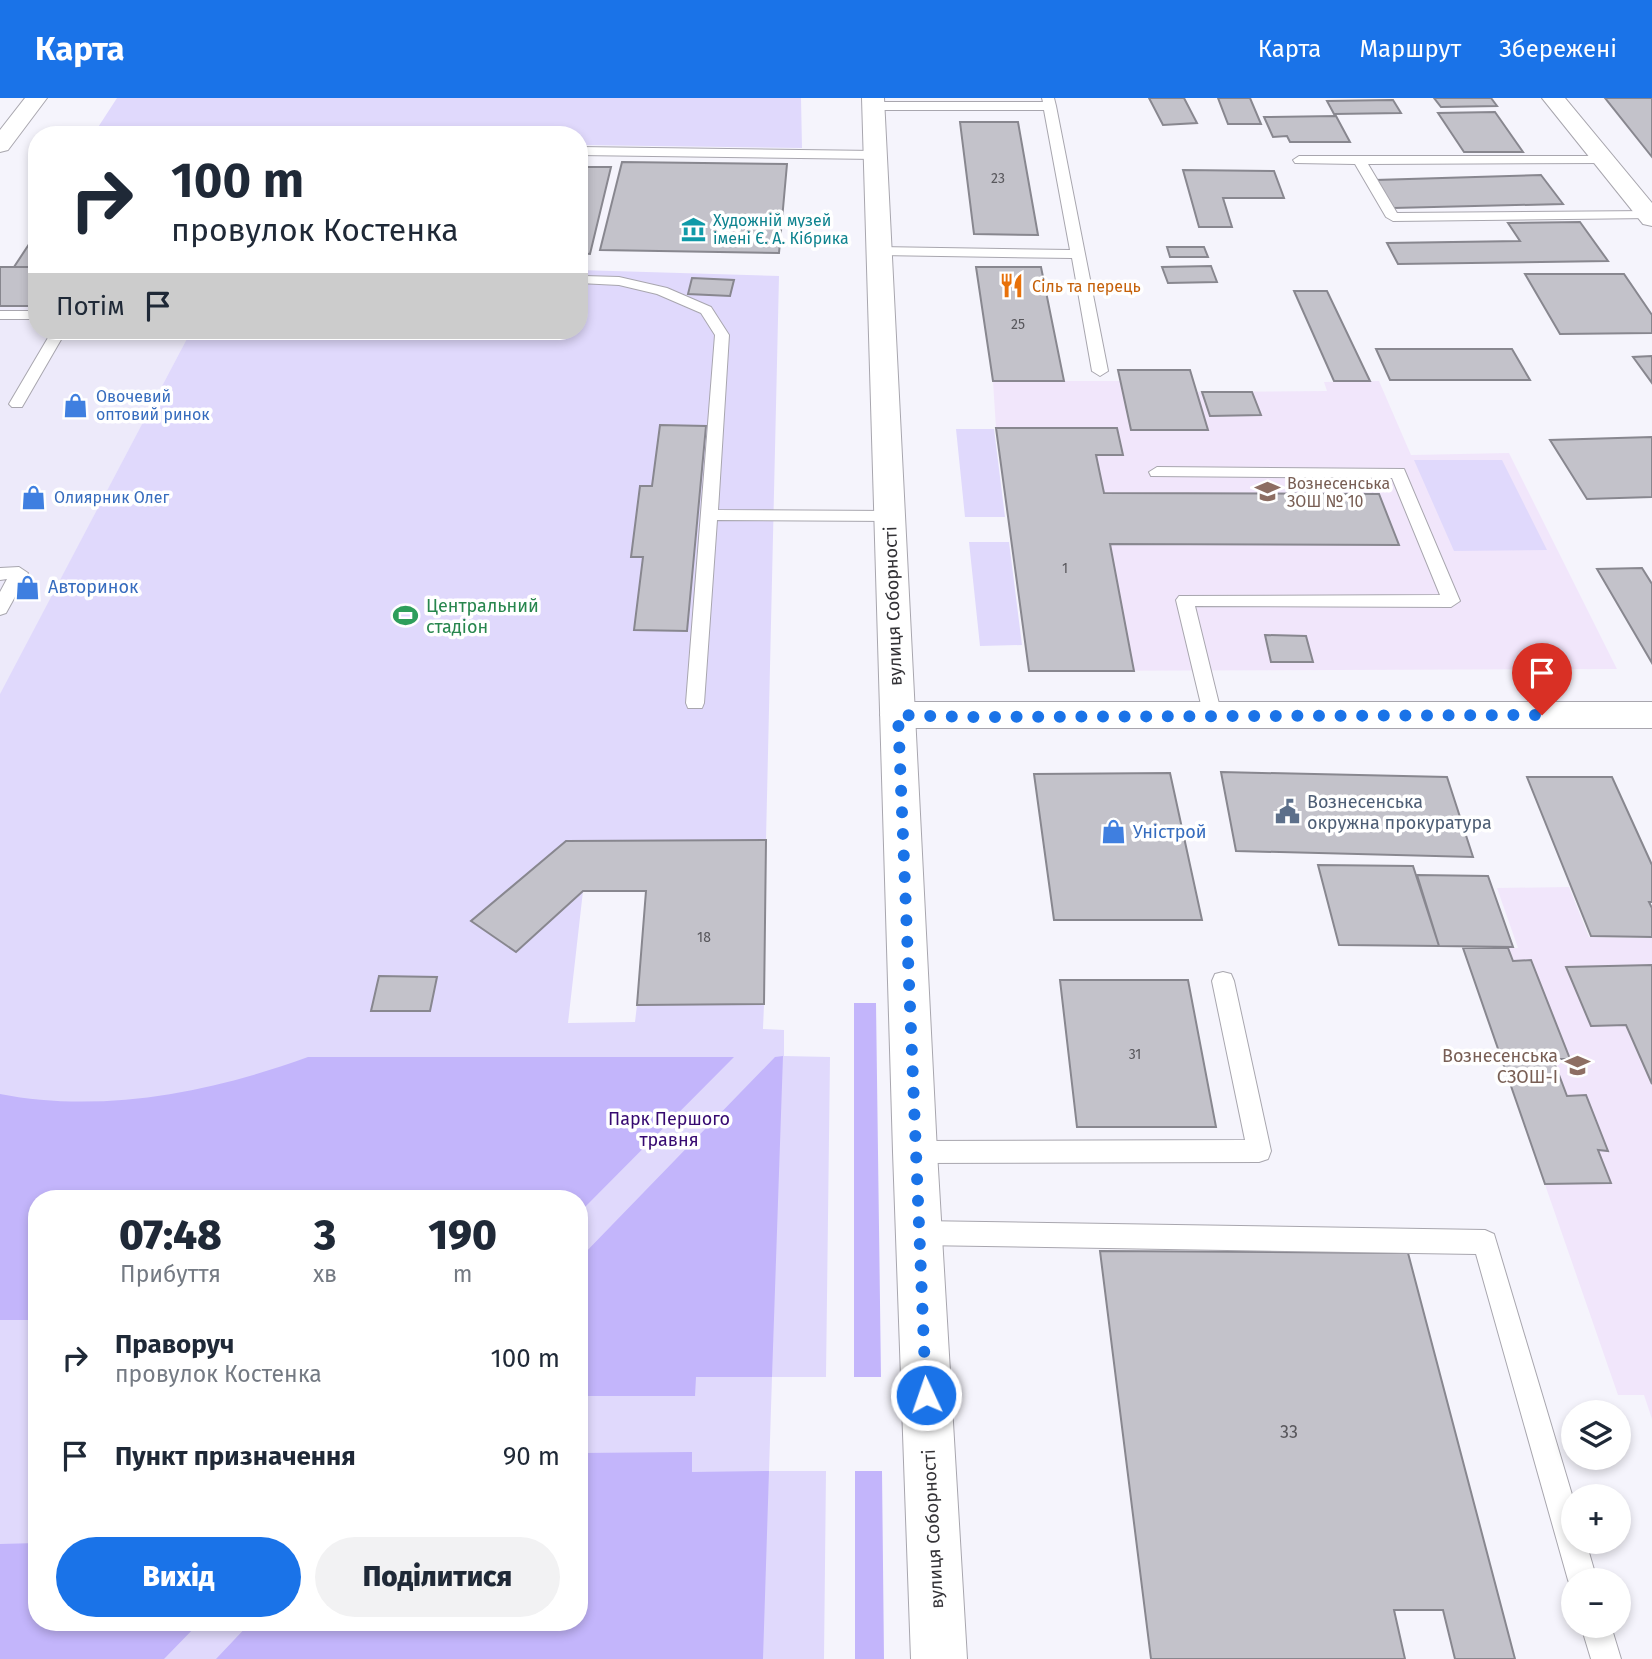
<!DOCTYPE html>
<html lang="uk">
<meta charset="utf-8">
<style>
:root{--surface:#fff;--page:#f2f2f3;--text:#1f2937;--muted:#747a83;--accent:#1a73e8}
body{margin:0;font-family:"Fira Sans",sans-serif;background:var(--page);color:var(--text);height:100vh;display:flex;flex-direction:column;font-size:26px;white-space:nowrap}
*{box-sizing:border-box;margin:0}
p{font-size:23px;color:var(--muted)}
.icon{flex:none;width:38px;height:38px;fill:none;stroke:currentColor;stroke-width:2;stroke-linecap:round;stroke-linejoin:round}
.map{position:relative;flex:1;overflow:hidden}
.details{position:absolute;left:28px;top:1092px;width:560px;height:441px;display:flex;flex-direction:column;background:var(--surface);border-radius:28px;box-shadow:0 4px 10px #0003}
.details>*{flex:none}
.guide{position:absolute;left:28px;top:28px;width:560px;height:214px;border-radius:28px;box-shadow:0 4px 10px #0003;background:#fff;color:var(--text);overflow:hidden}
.fabs{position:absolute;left:1561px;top:1302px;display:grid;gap:14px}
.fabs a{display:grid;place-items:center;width:70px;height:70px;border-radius:50%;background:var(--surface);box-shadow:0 4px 10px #0003;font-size:35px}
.pin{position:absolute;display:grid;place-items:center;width:60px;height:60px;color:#fff;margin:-72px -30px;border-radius:50% 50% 50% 0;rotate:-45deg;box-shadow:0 0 7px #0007}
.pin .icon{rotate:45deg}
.me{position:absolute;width:77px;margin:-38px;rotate:357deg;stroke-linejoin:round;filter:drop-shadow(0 0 5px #0008)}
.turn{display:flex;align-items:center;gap:24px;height:147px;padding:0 28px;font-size:32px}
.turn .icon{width:91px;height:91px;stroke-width:2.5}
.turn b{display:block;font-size:49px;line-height:60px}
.then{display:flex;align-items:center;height:66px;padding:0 28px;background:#0003;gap:14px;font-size:26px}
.eta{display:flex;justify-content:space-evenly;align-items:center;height:119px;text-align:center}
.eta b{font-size:42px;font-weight:800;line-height:49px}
.action{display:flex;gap:14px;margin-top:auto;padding:14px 28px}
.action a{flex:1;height:80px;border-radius:42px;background:var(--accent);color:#fff;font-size:28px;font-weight:800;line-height:80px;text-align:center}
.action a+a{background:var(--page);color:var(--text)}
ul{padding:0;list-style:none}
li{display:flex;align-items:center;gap:21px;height:98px;padding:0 28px}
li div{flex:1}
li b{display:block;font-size:26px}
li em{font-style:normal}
header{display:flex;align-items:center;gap:42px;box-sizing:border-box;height:98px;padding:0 35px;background:var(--accent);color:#fff}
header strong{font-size:33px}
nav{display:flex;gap:38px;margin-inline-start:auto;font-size:24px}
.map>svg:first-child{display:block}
</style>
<header>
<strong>Карта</strong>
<nav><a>Карта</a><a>Маршрут</a><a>Збережені</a></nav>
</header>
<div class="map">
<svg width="1652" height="1561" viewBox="0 0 1652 1561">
<rect width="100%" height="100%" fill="#f5f4fc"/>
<path fill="#edeafa" d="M0 169H37V233H191L0 597Z"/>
<path fill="#f1e6fb" d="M1118 272H1190L1197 294 1327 293 1324 284 1379 283 1411 357 1509 355 1617 571 1029 573 996 330 993 283H1120Z
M1569 789 1589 839 1652 840V1321L1644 1297H1618L1463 850H1518L1497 790Z"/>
<path fill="#e0d9fc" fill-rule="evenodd" d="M117 0H801L802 50 579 47V37H93Z
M579 172 779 178 766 742 566 743 471 823 516 854 583 793 568 925 635 924 637 907 764 906 763 931 784 932V958L830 959 826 1279H772L769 1373H826L824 1561H0V596L191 233H579ZM37 1101H579V1524H37Z
M956 331H994L1005 419H965Z
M1414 362H1502L1547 452 1454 453Z
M969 444H1009L1022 547 980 548Z"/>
<path fill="#c3b5fb" d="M854 905H876L881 1279H854Z
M783 958 772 1279H696L695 1298H579V1161L775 959Z
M308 959H734L579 1115V1101H37V1222H0V996C102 1016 212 994 308 959Z
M692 1354V1374L769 1373 763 1561H216L251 1524H579V1355Z
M855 1373H882L884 1561H855Z
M37 1445V1524H200L164 1561H0V1446Z"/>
<path fill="#c3c2ca" stroke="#88878f" stroke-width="2" d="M1149 0H1184L1197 25 1163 27Z
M1218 0H1250L1261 26H1228Z
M1434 0H1491L1497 8 1441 9Z
M1605 0H1652V59Z
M1393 2 1401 15 1334 16 1327 3Z
M1495 14 1523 54H1464L1438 15Z
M1336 18 1350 44H1290L1287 38 1273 39 1264 19Z
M960 24H1018L1038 137 974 136Z
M622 64 787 66 779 155 600 152Z
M579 69H611L590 156 579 155Z
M1183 72 1274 73 1284 100H1223L1232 129H1199Z
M1541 77 1563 106 1393 110 1376 82Z
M1580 124 1608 163 1398 166 1387 145 1520 143 1508 125Z
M37 134V169H14Z
M1167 149H1204L1208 159H1170Z
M1211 168 1217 184 1168 185 1162 169Z
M0 169H37V208H0Z
M976 169H1041L1064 283H993Z
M1525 176H1624L1652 217V235L1560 236Z
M692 180 734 182 730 198 688 196Z
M1294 193H1327L1370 283H1334Z
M1376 251H1512L1530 282H1390Z
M1652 258V285L1633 259Z
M1118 272H1190L1208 332H1131Z
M1202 294H1252L1261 317 1210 318Z
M660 327 706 328 687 533 634 532 643 459H631L640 388H652Z
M996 330H1117L1123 357H1096L1104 395 1379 396 1399 447 1110 446 1134 573H1029Z
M1652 339V399L1587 401 1550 342Z
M1642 470 1652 486V565L1597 471Z
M1265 537 1306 538 1313 564H1271Z
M1221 674 1447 679 1473 759 1236 753Z
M1170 675 1202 822H1054L1034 676Z
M1527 679H1612L1652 767V804H1649L1652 810V839L1591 838Z
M766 742 764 906 637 907 646 793H583L516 854 471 823 566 743Z
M1318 767 1413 768 1439 848 1339 847Z
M1417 777 1488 778 1513 849 1439 848Z
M1463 850H1508L1513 863 1531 862 1570 961H1553L1567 998 1586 997 1608 1053 1598 1052 1611 1085 1545 1086Z
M1652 867V986L1626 927 1591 928 1566 869Z
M379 878 437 879 430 913H371Z
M1060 882H1188L1216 1029H1077Z
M1100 1153 1408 1155 1515 1561H1455L1443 1512H1394L1405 1561H1151Z"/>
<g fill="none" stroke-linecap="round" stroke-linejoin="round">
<defs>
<path id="service" d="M1042 0H1054L1056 8 1108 273 1100 278 1092 273 1072 160 879 157 872 153 879 149 1070 152 1044 12H873L867 8 873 4H1043Z
M579 49 875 53 881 57 875 61 579 57Z
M1299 58H1604L1610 62 1608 65 1368 66 1397 115 1649 113 1652 114V120L1393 123 1386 119 1355 66 1295 65 1293 62Z
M584 178 619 179 667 190 711 209 729 237 718 412 890 413 898 418 890 423 717 422 704 605 702 610H688L686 605 715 237 701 215 657 196 619 187 579 185V179Z
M0 213H37V221H0Z
M52 233H66L22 309H12L9 306Z
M1157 369 1404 371 1460 503 1451 509 1195 508 1222 618 1219 623H1205L1176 502 1179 498 1440 497 1392 380 1151 378 1149 374Z
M19 469 28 475 6 515 0 517V494L7 481 0 482V470Z
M1223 874 1231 876 1234 883 1271 1053 1268 1061 1259 1064 915 1065 906 1062 903 1054 906 1046 915 1043 1245 1042 1212 883 1215 876Z
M919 1123 1485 1132 1494 1136 1573 1400V1444H1586L1597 1482H1573V1493L1568 1482 1476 1156 919 1147 910 1143 906 1135 910 1127Z
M1581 1528H1611L1621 1561H1591Z"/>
<path id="minor" d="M25 0H47L8 52 0 54V32Z
M1542 0H1565L1652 105V128L1643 126Z
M898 604H1652V630H898L886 626 880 617 886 608Z"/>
<path id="secondary" d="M862 0H884L937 1054 967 1561H911L893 1054Z"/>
</defs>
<use href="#service" stroke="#a8a6ae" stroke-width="2"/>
<use href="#minor" stroke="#a8a6ae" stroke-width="2"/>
<use href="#secondary" stroke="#a8a6ae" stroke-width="2"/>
<use href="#service" fill="#fff" fill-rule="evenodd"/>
<use href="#minor" fill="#fff" fill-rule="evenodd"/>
<use href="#secondary" fill="#fff" fill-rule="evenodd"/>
</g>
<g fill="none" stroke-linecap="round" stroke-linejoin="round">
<path stroke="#1a73e8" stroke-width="12" stroke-dasharray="0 21.6" d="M926 1297 898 617 968 619 1542 617"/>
</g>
<defs>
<symbol id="museum-bare" viewBox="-9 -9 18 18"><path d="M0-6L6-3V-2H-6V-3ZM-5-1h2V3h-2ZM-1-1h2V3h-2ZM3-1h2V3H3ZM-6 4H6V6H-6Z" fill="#0f9aa8" stroke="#fff" stroke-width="2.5" paint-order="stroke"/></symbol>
<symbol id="restaurant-bare" viewBox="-9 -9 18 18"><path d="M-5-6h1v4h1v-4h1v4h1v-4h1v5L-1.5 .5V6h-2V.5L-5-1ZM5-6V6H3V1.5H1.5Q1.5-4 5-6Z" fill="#e8710a" stroke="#fff" stroke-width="2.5" paint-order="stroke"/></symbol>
<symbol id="shop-bare" viewBox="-9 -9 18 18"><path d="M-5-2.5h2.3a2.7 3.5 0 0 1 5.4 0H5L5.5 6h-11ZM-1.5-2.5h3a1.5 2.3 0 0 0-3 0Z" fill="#3f7fe0" stroke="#fff" stroke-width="2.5" paint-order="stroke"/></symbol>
<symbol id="school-bare" viewBox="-9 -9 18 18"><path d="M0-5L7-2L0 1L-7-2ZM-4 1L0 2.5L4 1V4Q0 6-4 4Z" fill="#8d6e63" stroke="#fff" stroke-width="2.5" paint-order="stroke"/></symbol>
<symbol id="stadium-bare" viewBox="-9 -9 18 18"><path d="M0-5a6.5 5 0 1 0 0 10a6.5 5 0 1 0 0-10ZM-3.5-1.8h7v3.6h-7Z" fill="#2e9e5b" stroke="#fff" stroke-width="2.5" paint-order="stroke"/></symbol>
<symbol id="civic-bare" viewBox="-9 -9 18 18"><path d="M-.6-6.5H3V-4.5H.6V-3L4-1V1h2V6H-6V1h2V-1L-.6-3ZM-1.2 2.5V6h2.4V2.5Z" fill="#5c6f8a" stroke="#fff" stroke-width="2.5" paint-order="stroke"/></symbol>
</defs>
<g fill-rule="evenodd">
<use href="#museum-bare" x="676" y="114" width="35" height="35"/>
<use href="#restaurant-bare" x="994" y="170" width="35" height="35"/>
<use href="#shop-bare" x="58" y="290" width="35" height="35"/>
<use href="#school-bare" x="1250" y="376" width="35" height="35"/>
<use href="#shop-bare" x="16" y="382" width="35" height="35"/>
<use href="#shop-bare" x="10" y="472" width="35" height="35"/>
<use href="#stadium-bare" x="388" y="500" width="35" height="35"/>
<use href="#civic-bare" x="1270" y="696" width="35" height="35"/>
<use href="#shop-bare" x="1096" y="716" width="35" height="35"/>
<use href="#school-bare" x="1560" y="950" width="35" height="35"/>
</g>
<g text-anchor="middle" stroke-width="7" stroke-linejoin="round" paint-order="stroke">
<g font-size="14" fill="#58575c">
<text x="998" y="85">23</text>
<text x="1018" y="231">25</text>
<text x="1065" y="475">1</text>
<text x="704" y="844">18</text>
<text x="1135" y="961">31</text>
</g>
<g font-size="16" fill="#0d838f" stroke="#fff" text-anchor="start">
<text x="713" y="128">Художній музей<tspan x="713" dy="18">імені Є. А. Кібрика</tspan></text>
</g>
<g font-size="16" fill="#c56008" stroke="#fff" text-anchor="start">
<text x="1032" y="194">Сіль та перець</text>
</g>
<g font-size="16" fill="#366cbe" stroke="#fff" text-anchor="start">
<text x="96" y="304">Овочевий<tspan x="96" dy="18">оптовий ринок</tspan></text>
<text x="54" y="405">Олиярник Олег</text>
</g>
<g font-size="16" fill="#785e54" stroke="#fff" text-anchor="start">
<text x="1287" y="391">Вознесенська<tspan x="1287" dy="18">ЗОШ № 10</tspan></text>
</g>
<g font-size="18" fill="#366cbe" stroke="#fff" text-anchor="start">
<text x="48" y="495">Авторинок</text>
<text x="1133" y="740">Уністрой</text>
</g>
<g font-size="18" fill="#27864d" stroke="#fff" text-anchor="start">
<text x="426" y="514">Центральний<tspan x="426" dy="21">стадіон</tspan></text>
</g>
<g font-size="18" fill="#343337" stroke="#fff">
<text transform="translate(893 508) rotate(-92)" y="6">вулиця Соборності</text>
<text transform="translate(933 1431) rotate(-93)" y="6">вулиця Соборності</text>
</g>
<g font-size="18" fill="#4e5e75" stroke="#fff" text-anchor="start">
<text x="1307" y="710">Вознесенська<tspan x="1307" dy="21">окружна прокуратура</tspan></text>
</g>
<g font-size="18" fill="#785e54" stroke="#fff" text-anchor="end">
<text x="1558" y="964">Вознесенська<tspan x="1558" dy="21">СЗОШ-І</tspan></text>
</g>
<g font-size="18" fill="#360970" stroke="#fff">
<text x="669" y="1027">Парк Першого<tspan x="669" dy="21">травня</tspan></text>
</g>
<g font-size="18" fill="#58575c">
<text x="1289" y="1340">33</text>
</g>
</g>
</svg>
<div class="fabs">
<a><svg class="icon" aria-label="layers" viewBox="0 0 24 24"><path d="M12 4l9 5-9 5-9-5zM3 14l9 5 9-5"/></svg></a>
<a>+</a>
<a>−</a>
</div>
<div class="pin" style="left:1542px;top:617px;background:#d93025"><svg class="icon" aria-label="arrive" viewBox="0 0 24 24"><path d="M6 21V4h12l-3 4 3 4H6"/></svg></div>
<svg class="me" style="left:926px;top:1297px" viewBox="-20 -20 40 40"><circle r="17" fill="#1a73e8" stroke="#fff" stroke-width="3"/><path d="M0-11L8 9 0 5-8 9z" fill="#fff"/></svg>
<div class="guide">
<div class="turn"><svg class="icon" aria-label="right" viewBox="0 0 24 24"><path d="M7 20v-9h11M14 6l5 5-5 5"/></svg><div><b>100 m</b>провулок Костенка</div></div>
<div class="then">Потім<svg class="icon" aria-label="arrive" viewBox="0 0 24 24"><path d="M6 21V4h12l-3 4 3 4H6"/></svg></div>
</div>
<section class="details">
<div class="eta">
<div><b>07:48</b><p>Прибуття</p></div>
<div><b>3</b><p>хв</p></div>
<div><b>190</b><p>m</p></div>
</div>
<ul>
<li><svg class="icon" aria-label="right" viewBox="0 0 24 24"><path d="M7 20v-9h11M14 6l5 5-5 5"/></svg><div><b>Праворуч</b><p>провулок Костенка</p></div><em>100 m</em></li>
<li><svg class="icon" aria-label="arrive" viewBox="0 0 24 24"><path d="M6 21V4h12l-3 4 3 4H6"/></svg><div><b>Пункт призначення</b></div><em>90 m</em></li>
</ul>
<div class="action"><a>Вихід</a><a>Поділитися</a></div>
</section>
</div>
